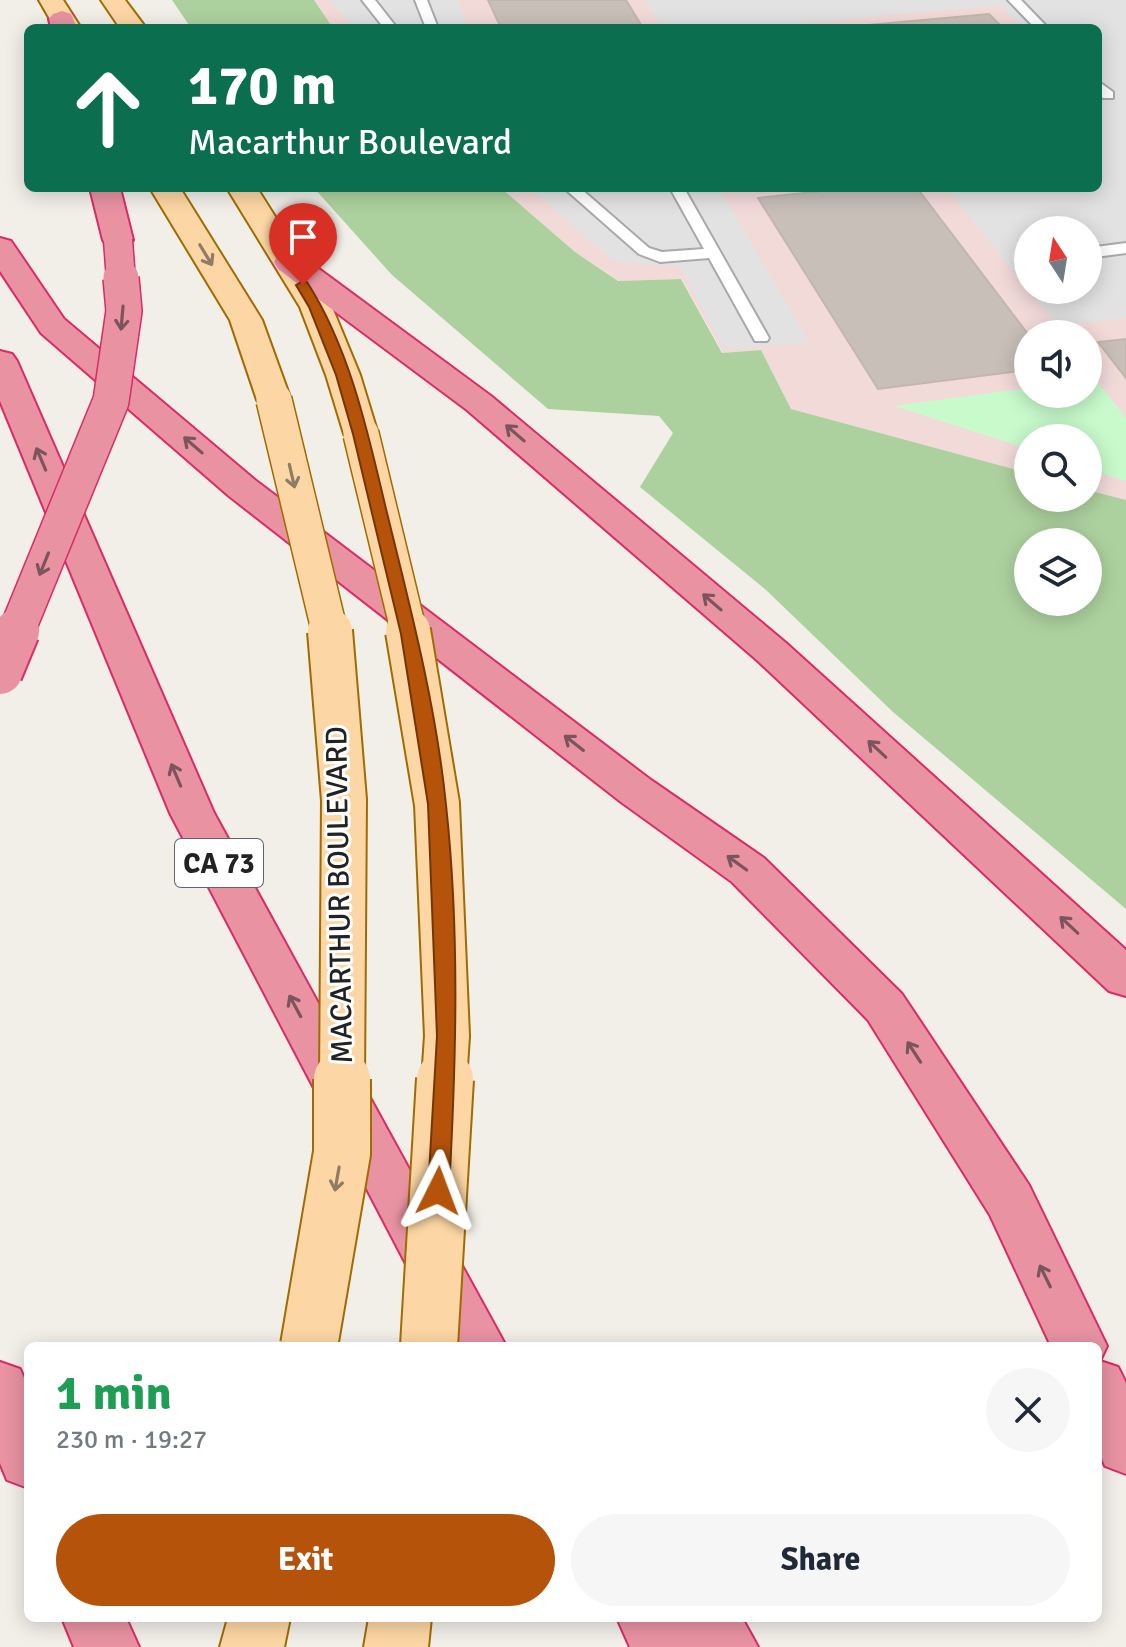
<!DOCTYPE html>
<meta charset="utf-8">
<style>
:root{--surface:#fff;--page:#f6f6f7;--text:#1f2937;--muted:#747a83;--accent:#b45309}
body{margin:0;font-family:Signika,sans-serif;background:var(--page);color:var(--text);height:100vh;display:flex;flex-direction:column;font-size:30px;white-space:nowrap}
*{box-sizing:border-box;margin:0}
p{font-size:26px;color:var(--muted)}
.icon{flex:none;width:44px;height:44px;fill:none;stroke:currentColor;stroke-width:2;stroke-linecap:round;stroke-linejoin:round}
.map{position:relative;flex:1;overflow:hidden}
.details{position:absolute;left:24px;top:1342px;width:1078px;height:280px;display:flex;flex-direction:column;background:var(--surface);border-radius:12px;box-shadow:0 4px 20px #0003}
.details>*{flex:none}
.hud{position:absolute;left:24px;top:24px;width:1078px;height:168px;border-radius:12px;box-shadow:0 4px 20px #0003;background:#0b6e4f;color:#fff;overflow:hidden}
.needle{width:52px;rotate:348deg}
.tools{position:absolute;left:1014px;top:216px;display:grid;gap:16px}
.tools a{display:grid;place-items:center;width:88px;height:88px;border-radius:50%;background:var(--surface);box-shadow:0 4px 20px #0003;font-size:40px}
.pin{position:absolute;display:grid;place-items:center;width:68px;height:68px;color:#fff;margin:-82px -34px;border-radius:50% 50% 50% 0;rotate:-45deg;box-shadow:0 0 8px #0007}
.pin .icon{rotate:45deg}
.me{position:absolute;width:88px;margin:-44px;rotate:3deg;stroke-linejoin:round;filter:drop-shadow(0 0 6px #0008)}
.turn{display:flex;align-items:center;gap:28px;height:168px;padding:0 32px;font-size:36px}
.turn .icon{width:104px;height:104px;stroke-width:2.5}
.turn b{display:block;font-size:56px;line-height:68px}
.round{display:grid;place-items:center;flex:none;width:84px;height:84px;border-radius:42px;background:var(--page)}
.summary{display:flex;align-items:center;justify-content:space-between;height:136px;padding:0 32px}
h1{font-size:48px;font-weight:800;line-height:60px;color:#1e9e55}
.primary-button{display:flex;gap:16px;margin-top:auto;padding:16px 32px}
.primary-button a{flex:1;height:92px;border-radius:48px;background:var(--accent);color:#fff;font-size:32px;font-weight:800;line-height:92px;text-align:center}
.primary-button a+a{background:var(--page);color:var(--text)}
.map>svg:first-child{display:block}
</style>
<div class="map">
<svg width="1126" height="1647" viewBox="0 0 1126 1647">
<rect width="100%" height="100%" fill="#f2efe9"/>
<path fill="#f2dad9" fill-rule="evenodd" d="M314 0H1126V500L1088 490V438H1028V473L791 409 761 350 723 353 682 279 619 281 575 252 501 188H1098V28H333ZM1028 230H1088V290H1028ZM1028 334H1088V394H1028Z"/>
<path fill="#add19e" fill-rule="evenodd" d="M172 0H314L333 28H191Z
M314 188H501L575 252 618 281 681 279 722 353 761 350 791 409 1028 473V498H1088V490L1126 500V909L893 712 766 590 640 487 673 433 659 416 548 409 392 275ZM1028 542H1088V602H1028Z"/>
<path fill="#c8facc" d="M1095 379 1126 418V481L1088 469V438H1028V449L894 406 1028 388V394H1088V380Z"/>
<path fill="#e2e2e2" d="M330 0H457L469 28H353Z
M645 0H1126V318L1057 326 1028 290H1088V230H1028V290L947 188H1098V28H1022L1001 5 749 28H662Z
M530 188H719L809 342 724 350 681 267 613 261Z"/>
<path fill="#c7bfb8" stroke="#c4b6ab" stroke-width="2" d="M488 0H626L643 28H501Z
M989 14 1003 28H835Z
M851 188H917L1028 334V370L878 389 758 198Z
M1126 339V378L1098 342Z"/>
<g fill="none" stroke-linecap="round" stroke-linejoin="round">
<defs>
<path id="service" d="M362 0H375L397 28H384Z
M415 0H427L438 28H426Z
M1008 0H1021L1048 28H1035Z
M1098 81 1113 92V98H1103L1098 93Z
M564 188H580L649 248 662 252 704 249 670 188H684L769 338 767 341H755L709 258 660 262 639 254Z
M1126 243V253L1088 258V248Z"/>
<path id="primary" d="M39 0H63L81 28H55Z
M101 0H125L146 28H120Z
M150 188H180L262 320 291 400 286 407 274 410 262 407 257 400 230 320Z
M227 188H257L332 307 360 375 378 434 373 441 361 444 349 441 344 434 326 375 300 307Z
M228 1618H290L284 1647H220Z
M369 1618H431L428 1647H364Z"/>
<path id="motorway" d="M62 11 71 14 77 28H51L49 19 53 14Z
M90 188H120L133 240 129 246 118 249 107 246 103 240Z
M0 238 11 241 64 319 255 480 651 780 764 858 902 994 1029 1185 1107 1346 1100 1361 1118 1367 1126 1383V1474L1105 1466 1098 1449V1346H1051L990 1215 868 1020 732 882 621 802 229 496 41 333 0 271Z
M289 253 300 255 491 396 786 643 1126 950V996L1109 991 758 661 467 410 278 269 274 262 278 255Z
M0 351 12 354 17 361 214 813 506 1346H449L170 813 0 401Z
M0 1362 20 1369 28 1387V1488L7 1480 0 1463Z
M62 1618H126L139 1647H74Z
M617 1618H742L758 1647H630Z"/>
</defs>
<use href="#service" stroke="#a9a9a9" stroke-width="4"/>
<use href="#primary" stroke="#a06b00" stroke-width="4"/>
<use href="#motorway" stroke="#dc2a67" stroke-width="4"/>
<use href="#service" fill="#fff" fill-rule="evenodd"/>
<use href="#primary" fill="#fcd6a4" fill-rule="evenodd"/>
<use href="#motorway" fill="#e892a2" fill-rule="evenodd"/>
<defs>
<path id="primary-bridge-far2" d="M274 400 330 633
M361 434 409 633"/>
<path id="primary-bridge-far1" d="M330 631 344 800 342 1081
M408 631 437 804 447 1036 444 1081"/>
<path id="primary-bridge" d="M309 1346 342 1153V1079
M429 1346 445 1079"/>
<path id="motorway-bridge-far2" d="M118 240 121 280"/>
<path id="motorway-bridge-far1" d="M16 633 111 401 124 311 121 278"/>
<path id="motorway-bridge" d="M0 672 17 631"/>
</defs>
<use href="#primary-bridge-far2" stroke="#a06b00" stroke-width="38" stroke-linecap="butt"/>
<use href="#primary-bridge-far1" stroke="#a06b00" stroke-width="48" stroke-linecap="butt"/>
<use href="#primary-bridge" stroke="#a06b00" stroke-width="60" stroke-linecap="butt"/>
<use href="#motorway-bridge-far2" stroke="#dc2a67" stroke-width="31" stroke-linecap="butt"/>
<use href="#motorway-bridge-far1" stroke="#dc2a67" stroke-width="38" stroke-linecap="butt"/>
<use href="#motorway-bridge" stroke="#dc2a67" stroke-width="48" stroke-linecap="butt"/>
<use href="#primary-bridge-far2" stroke="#fcd6a4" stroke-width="35"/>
<use href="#primary-bridge-far1" stroke="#fcd6a4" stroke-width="44"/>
<use href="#primary-bridge" stroke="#fcd6a4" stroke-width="56"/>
<use href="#motorway-bridge-far2" stroke="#e892a2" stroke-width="28"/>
<use href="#motorway-bridge-far1" stroke="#e892a2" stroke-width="35"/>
<use href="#motorway-bridge" stroke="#e892a2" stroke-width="44"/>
</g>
<defs><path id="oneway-shaft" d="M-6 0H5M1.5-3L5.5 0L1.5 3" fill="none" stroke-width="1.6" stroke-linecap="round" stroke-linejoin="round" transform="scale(2)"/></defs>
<g stroke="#8f7c63">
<use href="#oneway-shaft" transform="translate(206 255) rotate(59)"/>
<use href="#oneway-shaft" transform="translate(292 476) rotate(77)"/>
<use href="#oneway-shaft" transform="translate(337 1179) rotate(100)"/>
</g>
<g stroke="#7b545c">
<use href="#oneway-shaft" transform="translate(122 318) rotate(95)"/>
<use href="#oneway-shaft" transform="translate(515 433) rotate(-139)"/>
<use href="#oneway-shaft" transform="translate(193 445) rotate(-139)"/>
<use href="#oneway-shaft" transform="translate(41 459) rotate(-113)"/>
<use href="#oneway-shaft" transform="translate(44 564) rotate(112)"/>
<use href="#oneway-shaft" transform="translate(712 602) rotate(-139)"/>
<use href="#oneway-shaft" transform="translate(574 743) rotate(-142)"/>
<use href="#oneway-shaft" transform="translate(877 749) rotate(-137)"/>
<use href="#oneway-shaft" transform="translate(176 775) rotate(-113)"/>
<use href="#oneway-shaft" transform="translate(737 863) rotate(-144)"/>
<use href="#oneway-shaft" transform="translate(1069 925) rotate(-137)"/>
<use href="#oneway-shaft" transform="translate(295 1006) rotate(-118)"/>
<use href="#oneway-shaft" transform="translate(914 1052) rotate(-123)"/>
<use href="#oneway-shaft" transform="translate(1045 1276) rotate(-116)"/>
</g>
<path fill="#b45309" stroke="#753606" stroke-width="2" d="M303 281 307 282C350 349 368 433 386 509 410 606 436 705 446 805 460 933 456 1063 449 1191L446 1198 438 1200 431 1198 428 1191 437 1036 428 804 401 634 353 434 336 375 309 307 296 285Z"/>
<g text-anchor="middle" stroke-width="6" stroke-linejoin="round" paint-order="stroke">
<rect fill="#fff" stroke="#646464" stroke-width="2" x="175" y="839" width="88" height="48" rx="6"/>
<g font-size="28" font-weight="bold" fill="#222">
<text x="219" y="873">CA 73</text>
</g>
<g font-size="30" fill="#222" stroke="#fff">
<text transform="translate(339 895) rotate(-91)" y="10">MACARTHUR BOULEVARD</text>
</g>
</g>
</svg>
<div class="tools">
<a><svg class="needle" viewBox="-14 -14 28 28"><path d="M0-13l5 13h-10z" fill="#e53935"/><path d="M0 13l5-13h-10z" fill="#747a83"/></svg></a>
<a><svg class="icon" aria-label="sound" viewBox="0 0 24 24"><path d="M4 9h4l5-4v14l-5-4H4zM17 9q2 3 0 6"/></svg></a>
<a><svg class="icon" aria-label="search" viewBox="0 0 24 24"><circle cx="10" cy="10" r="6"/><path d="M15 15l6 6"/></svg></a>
<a><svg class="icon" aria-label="layers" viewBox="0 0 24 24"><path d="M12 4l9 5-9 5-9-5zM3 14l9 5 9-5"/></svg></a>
</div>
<div class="pin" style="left:303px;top:285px;background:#d93025"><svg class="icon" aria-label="arrive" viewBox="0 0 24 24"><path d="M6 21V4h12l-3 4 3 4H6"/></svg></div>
<svg class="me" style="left:438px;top:1191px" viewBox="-20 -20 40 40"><path d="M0-17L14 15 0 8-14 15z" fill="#b45309" stroke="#fff" stroke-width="4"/></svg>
<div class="hud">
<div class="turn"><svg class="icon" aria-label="ahead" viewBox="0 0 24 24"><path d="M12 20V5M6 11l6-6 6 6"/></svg><div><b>170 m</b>Macarthur Boulevard</div></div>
</div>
<section class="details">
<div class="summary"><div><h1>1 min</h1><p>230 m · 19:27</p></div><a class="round"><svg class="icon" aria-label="close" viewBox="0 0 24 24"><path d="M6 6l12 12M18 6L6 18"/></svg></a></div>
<div class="primary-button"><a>Exit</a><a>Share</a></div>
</section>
</div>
